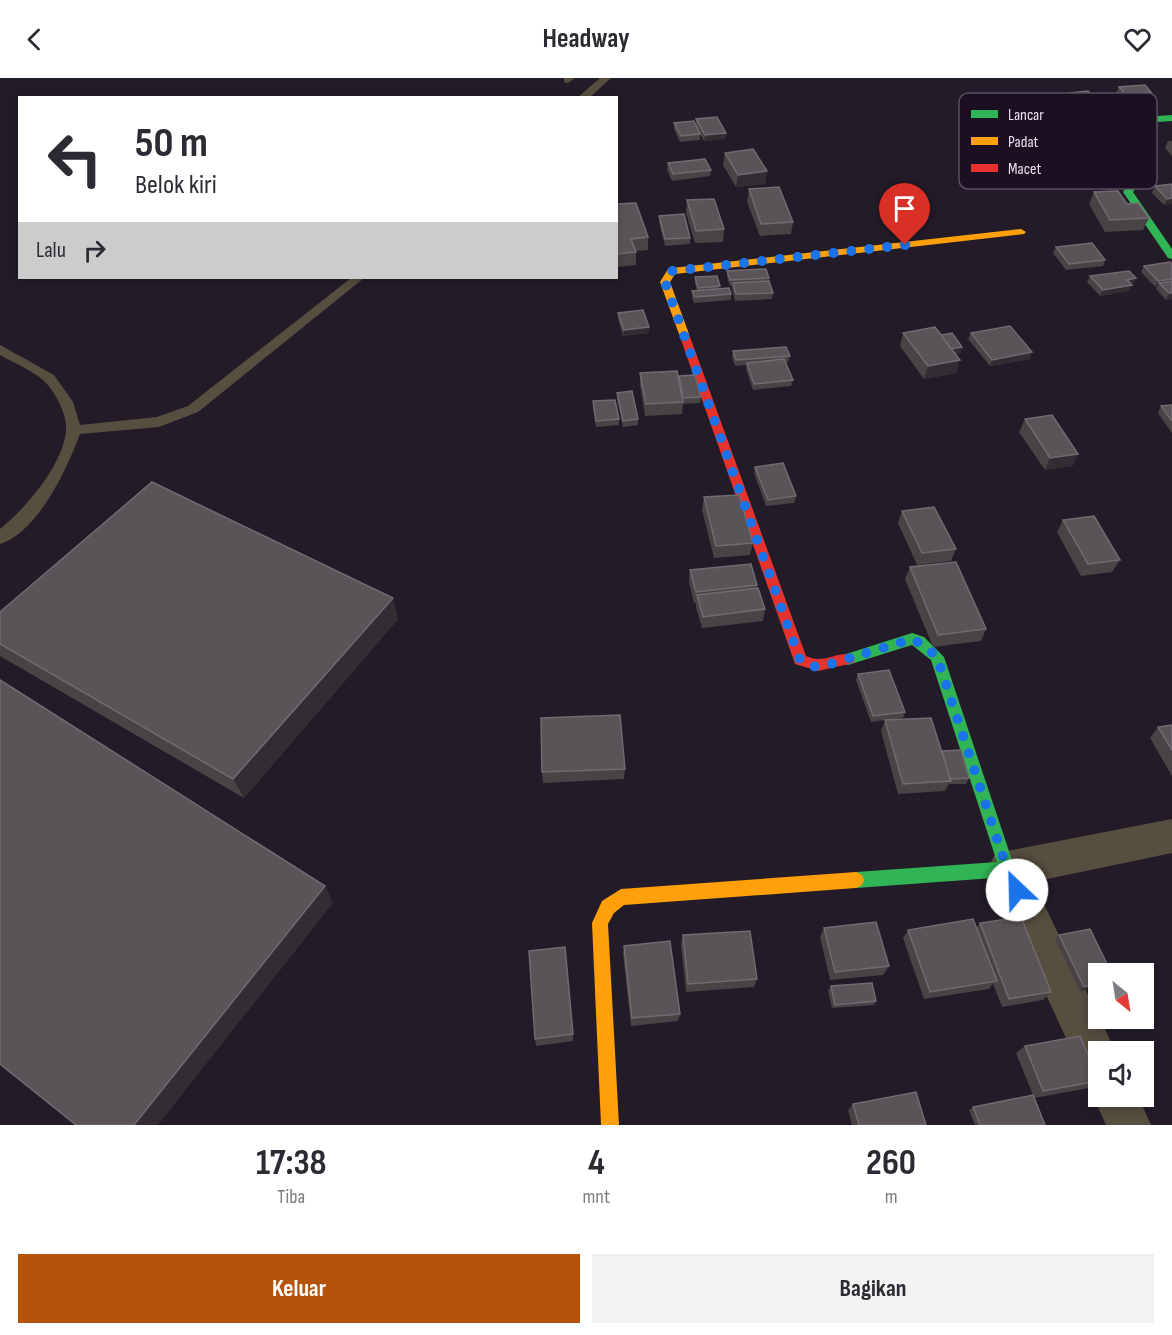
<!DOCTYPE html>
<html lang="id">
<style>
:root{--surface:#fff;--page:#f2f2f3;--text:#2b2b33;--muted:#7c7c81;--accent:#b45309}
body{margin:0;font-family:"Sofia Sans Condensed",sans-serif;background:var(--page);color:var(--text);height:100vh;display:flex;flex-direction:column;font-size:22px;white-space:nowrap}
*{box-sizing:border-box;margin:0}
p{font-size:20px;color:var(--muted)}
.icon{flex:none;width:33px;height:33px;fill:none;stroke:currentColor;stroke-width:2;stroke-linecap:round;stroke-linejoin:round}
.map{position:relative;height:1047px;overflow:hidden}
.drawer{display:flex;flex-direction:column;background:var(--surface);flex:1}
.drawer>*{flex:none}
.guide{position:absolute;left:18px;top:18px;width:600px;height:183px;border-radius:0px;box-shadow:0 3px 9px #0003;background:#fff;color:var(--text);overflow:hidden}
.needle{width:39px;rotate:150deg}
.controls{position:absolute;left:1088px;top:885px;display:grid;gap:12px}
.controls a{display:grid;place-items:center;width:66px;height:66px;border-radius:0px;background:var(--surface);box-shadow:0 3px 9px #0003;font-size:30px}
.pin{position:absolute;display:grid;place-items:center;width:51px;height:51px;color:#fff;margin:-62px -26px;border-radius:50% 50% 50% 0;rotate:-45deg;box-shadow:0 0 6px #0007}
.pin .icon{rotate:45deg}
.me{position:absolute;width:66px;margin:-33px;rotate:336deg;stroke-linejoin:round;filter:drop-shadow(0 0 4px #0008)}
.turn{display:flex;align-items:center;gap:21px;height:126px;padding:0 18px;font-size:27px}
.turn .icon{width:78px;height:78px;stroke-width:2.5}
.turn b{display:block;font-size:42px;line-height:51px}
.then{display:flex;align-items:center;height:57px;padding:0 18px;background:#0003;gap:12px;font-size:22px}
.eta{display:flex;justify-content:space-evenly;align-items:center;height:102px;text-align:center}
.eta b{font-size:36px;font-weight:700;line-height:42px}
.cta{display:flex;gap:12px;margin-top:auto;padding:12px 18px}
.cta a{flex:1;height:69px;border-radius:0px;background:var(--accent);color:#fff;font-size:24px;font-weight:700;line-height:69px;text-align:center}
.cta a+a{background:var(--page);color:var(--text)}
header{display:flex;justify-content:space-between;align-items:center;height:78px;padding:0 18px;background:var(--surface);font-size:27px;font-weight:700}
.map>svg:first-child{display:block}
</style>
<header><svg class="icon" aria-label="back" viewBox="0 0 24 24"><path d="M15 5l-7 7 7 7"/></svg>Headway<svg class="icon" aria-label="heart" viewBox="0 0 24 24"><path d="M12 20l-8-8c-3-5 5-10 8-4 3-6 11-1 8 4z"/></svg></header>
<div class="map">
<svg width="1172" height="1047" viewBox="0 0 1172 1047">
<rect width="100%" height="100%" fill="#231c28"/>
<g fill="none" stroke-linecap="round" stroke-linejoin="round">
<path fill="#564e3f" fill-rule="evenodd" d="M564 0H575L568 5 564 4Z
M600 0H611L589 20H577Z
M351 200H364L198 334 159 349 80 356C67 391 38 454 0 466V451C25 431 63 387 66 353 68 338 55 313 44 303 32 292 14 285 0 277V267L54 297 73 324 80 347 157 339 188 328Z"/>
<path fill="#564e3f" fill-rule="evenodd" d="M1172 741V775L1033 804 1116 974H1098V1003L1083 997 988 791 994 778 1007 773Z
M1098 1007V1018H1138L1151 1047H1106L1093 1018Z"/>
<path fill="#30b455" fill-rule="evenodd" d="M1172 37V43L1099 48 1095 49 1094 53 1137 107 1133 114 1172 171V181L1168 180 1123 114 1127 107 1086 53 1088 45 1099 42Z
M912 555 924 559 944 579 1015 791 1013 796 1007 799 856 810 850 807 848 802 850 797 856 794 997 784 931 582 912 567 848 587 843 585 841 581 843 577Z"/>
<path fill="#ff9f0a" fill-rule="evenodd" d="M1021 151 1026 154 1024 156 675 196 670 204 689 256 684 259 679 256 660 204 668 191 672 190Z
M856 794 862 797 864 802 862 807 856 810 624 827 614 835 608 846 619 1047H601L592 845 602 823 621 811Z"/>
<path fill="#e5322d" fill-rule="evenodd" d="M684 253 689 256 806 578C824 587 838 572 853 577L855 581 853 585 818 593 795 586 679 256Z"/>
</g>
<path fill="#494346" d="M1119 9 1151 14 1149 20 1123 22 1116 15Z
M1068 15 1097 23 1094 29 1074 31 1066 21Z
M696 41 726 55 725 61 704 63 700 56V62L680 64 674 51V45L696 46Z
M1071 52 1115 76 1110 88 1094 89 1089 83H1082L1067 64Z
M1111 52 1157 63 1154 69H1148L1152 74 1149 80 1128 82 1121 73 1122 71H1119L1108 58Z
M1025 57 1076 86 1073 92 1042 94 1022 63Z
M1168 63H1172V78L1165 70Z
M725 75 767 93 765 106 736 109 723 87Z
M668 85 711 92 710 98 672 103 667 92Z
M1155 108 1172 126 1164 127 1152 115Z
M749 111 793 144 791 156 760 158 747 124Z
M1094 114 1127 126 1149 140 1143 152 1105 154 1089 126Z
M687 122 724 151 723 164 695 165 686 135Z
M616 126 648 159V172L636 173V187L616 189Z
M659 138 690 160V166L665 168 659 144Z
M1056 169 1105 182 1103 188 1066 192 1053 175Z
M1170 184 1172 221 1166 222 1156 211 1157 209H1155L1141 194 1144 188Z
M727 193 769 200V203L773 215 772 221 735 223 732 211V208H730L727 199Z
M1090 198 1136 200 1129 213 1100 218 1087 204Z
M695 199 720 208 719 210 731 216V222L694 225 692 219V213L697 212 695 205Z
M618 235 649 249V255L623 258 618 241Z
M903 255 941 257 962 269 960 275 955 276 956 295 924 301 900 268Z
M971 255 1030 281 990 288 968 261Z
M733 273 790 278 788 284 785 285 793 302 791 308 753 312 746 291V287L735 288 732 279Z
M640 295 678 301 679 298 701 319 700 325 683 326 682 336 645 338 640 307Z
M617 315 638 341V347L623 349 617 321Z
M593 323 619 341V347L596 349 593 330Z
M1172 327V355L1158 335 1161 328Z
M1025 341 1078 376 1072 388 1045 392 1019 354Z
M755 389 796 418 794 425 766 428 754 395Z
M704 419 753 465 750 477 714 480 702 432Z
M902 433 956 471 951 483 917 487 898 445Z
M1063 442 1120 482 1112 494 1081 498 1057 454Z
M910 489 986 551 981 563 933 569 905 501Z
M690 492 757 507V510L765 531 763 543 702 550 696 529V525H694L689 504Z
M0 534 398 541 244 720 0 578Z
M858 596 905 634 903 640 886 642 942 673 969 700 966 706H949L945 713 898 716 881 653 885 642 871 644 856 602Z
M1172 647V698L1150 660 1158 649Z
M625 691 624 701 543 705 542 694Z
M980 845 1051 914 1043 922 1002 929 993 906 989 911 924 921 903 860 908 852 976 850Z
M824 850 889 888 883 897 830 902 820 859Z
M683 857 757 901 754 909 686 914 681 866Z
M1059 857 1098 896V909L1080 913 1055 861Z
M624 868 680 936 678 943 631 948 623 876Z
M831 908 876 923 874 927 832 930 828 912Z
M573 956V963L536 968 535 961Z
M1025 968 1098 1001V1004L1089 1010 1034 1020 1045 1047H975L969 1032 973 1029 1033 1017 1016 975Z
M853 1026 926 1047H852L848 1032Z"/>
<path fill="#332c32" d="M726 55 725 61 704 63 705 57Z
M767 93 765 106 736 109 738 97Z
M1172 120V126L1164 127 1167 121Z
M1136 200 1129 213 1100 218 1103 212 1127 202Z
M1172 201V206L1159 205 1157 209H1155L1158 203Z
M1169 215H1172V221L1166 222Z
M649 249V255L623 258 624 252Z
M962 269 960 275 947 277 949 271Z
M1032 274 1030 281 990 288 992 282Z
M960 282 956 295 924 301 928 288Z
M1078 376 1072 388 1045 392 1050 380Z
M393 520 398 541 244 720 233 701Z
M325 808 333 825 158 1047H134Z
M1098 906V909L1080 913 1084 909Z"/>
<path fill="#5a5458" stroke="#716a70" stroke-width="1.5" d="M1145 7 1151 14 1125 16 1119 9Z
M1088 13 1097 23 1076 25 1068 15Z
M717 39 726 55 705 57 696 41Z
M694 43 700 56 681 58 674 45Z
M753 71 767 93 738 97 725 75Z
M705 81 711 92 673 96 668 85Z
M1172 106V120L1167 121 1155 108Z
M779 109 793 144 761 146 749 111Z
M1118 113 1127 126 1138 125 1149 140 1110 142 1094 114Z
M714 121 724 151 696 153 687 122Z
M636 125 648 159 631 161 636 174 616 176V126Z
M684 136 690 160 665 161 659 138Z
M1092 165 1105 182 1069 186 1056 169Z
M1170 184 1172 186V201L1158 203 1144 188Z
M766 191 769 200 730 202 727 193Z
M1129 193 1136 200 1127 202 1132 207 1103 212 1090 198Z
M717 198 720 208 698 210 695 199Z
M769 203 773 215 736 216 733 205Z
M1172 203V215H1169L1159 205Z
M729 210 731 216 695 219 692 213Z
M643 232 649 249 624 252 618 235Z
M1010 248 1032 274 992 282 971 255Z
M935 249 960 282 928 288 903 255Z
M952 255 962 269 951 271 941 257Z
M786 269 790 278 736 282 733 273Z
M784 281 793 302 754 306 747 285Z
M677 293 683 324 646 326 640 295Z
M695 297 701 319 683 320 679 298Z
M632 313 638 341 623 343 617 315Z
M615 322 619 341 596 343 593 323Z
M1172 327V343L1161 328Z
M1052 337 1078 376 1050 380 1025 341Z
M783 385 796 418 768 422 755 389Z
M152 404 393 520 233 701 0 566V534Z
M739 417 753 465 716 468 704 419Z
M934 429 956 471 922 475 902 433Z
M1094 438 1120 482 1088 486 1063 442Z
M956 484 986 551 938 557 910 489Z
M751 486 757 507 696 514 690 492Z
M758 510 765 531 703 539 697 517Z
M889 592 905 634 873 638 858 596Z
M0 602 325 808 134 1047H76L0 986Z
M620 637 625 691 542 694 541 640Z
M931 640 951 703 903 706 885 642Z
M1172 647V672L1158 649Z
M961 672 969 700 950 701 942 673Z
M1021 839 1051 914 1009 921 980 845Z
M973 841 997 903 930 914 908 852Z
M876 844 889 888 835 894 824 850Z
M1090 851 1112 896H1098V906L1084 909 1059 857Z
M750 853 757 901 688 906 683 857Z
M670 863 680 936 632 940 624 868Z
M565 869 573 956 535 961 529 873Z
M872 905 876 923 835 927 831 908Z
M1080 958 1098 1001V1003L1043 1013 1025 968Z
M916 1014 926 1047H859L853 1026Z
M1033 1017 1045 1047H980L973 1029Z"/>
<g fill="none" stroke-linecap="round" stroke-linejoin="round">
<path stroke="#1a73e8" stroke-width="10" stroke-dasharray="0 18" d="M905 167 672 193 666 198 665 204 800 582 810 588 821 589 912 561 925 568 937 579 1007 791 1017 812"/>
</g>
<rect x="959" y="15" width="198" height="96" rx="9" fill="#1b0f22" stroke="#594e60" stroke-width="1.5"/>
<rect x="971" y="32" width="27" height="8" fill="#30b455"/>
<rect x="971" y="59" width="27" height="8" fill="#ff9f0a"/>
<rect x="971" y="86" width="27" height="8" fill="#e5322d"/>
<g font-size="16" fill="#e9e1ef">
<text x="1008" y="42">Lancar</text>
<text x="1008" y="69">Padat</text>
<text x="1008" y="96">Macet</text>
</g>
</svg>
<div class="controls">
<a><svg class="needle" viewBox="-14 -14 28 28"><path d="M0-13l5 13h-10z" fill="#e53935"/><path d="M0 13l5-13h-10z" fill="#7c7c81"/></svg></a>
<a><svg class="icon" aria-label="sound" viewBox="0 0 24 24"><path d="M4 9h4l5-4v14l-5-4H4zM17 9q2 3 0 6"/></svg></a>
</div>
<div class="pin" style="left:905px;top:167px;background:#d93025"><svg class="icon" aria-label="arrive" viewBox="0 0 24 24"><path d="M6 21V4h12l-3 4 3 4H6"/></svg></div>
<svg class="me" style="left:1017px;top:812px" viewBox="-20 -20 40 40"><circle r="19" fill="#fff"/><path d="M0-13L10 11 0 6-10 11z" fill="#1a73e8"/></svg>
<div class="guide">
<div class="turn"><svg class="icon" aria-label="left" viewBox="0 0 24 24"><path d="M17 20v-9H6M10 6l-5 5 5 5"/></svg><div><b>50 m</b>Belok kiri</div></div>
<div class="then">Lalu<svg class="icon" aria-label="right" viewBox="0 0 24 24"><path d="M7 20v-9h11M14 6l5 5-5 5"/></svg></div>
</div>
</div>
<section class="drawer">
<div class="eta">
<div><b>17:38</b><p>Tiba</p></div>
<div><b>4</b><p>mnt</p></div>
<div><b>260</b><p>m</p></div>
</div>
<div class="cta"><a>Keluar</a><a>Bagikan</a></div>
</section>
